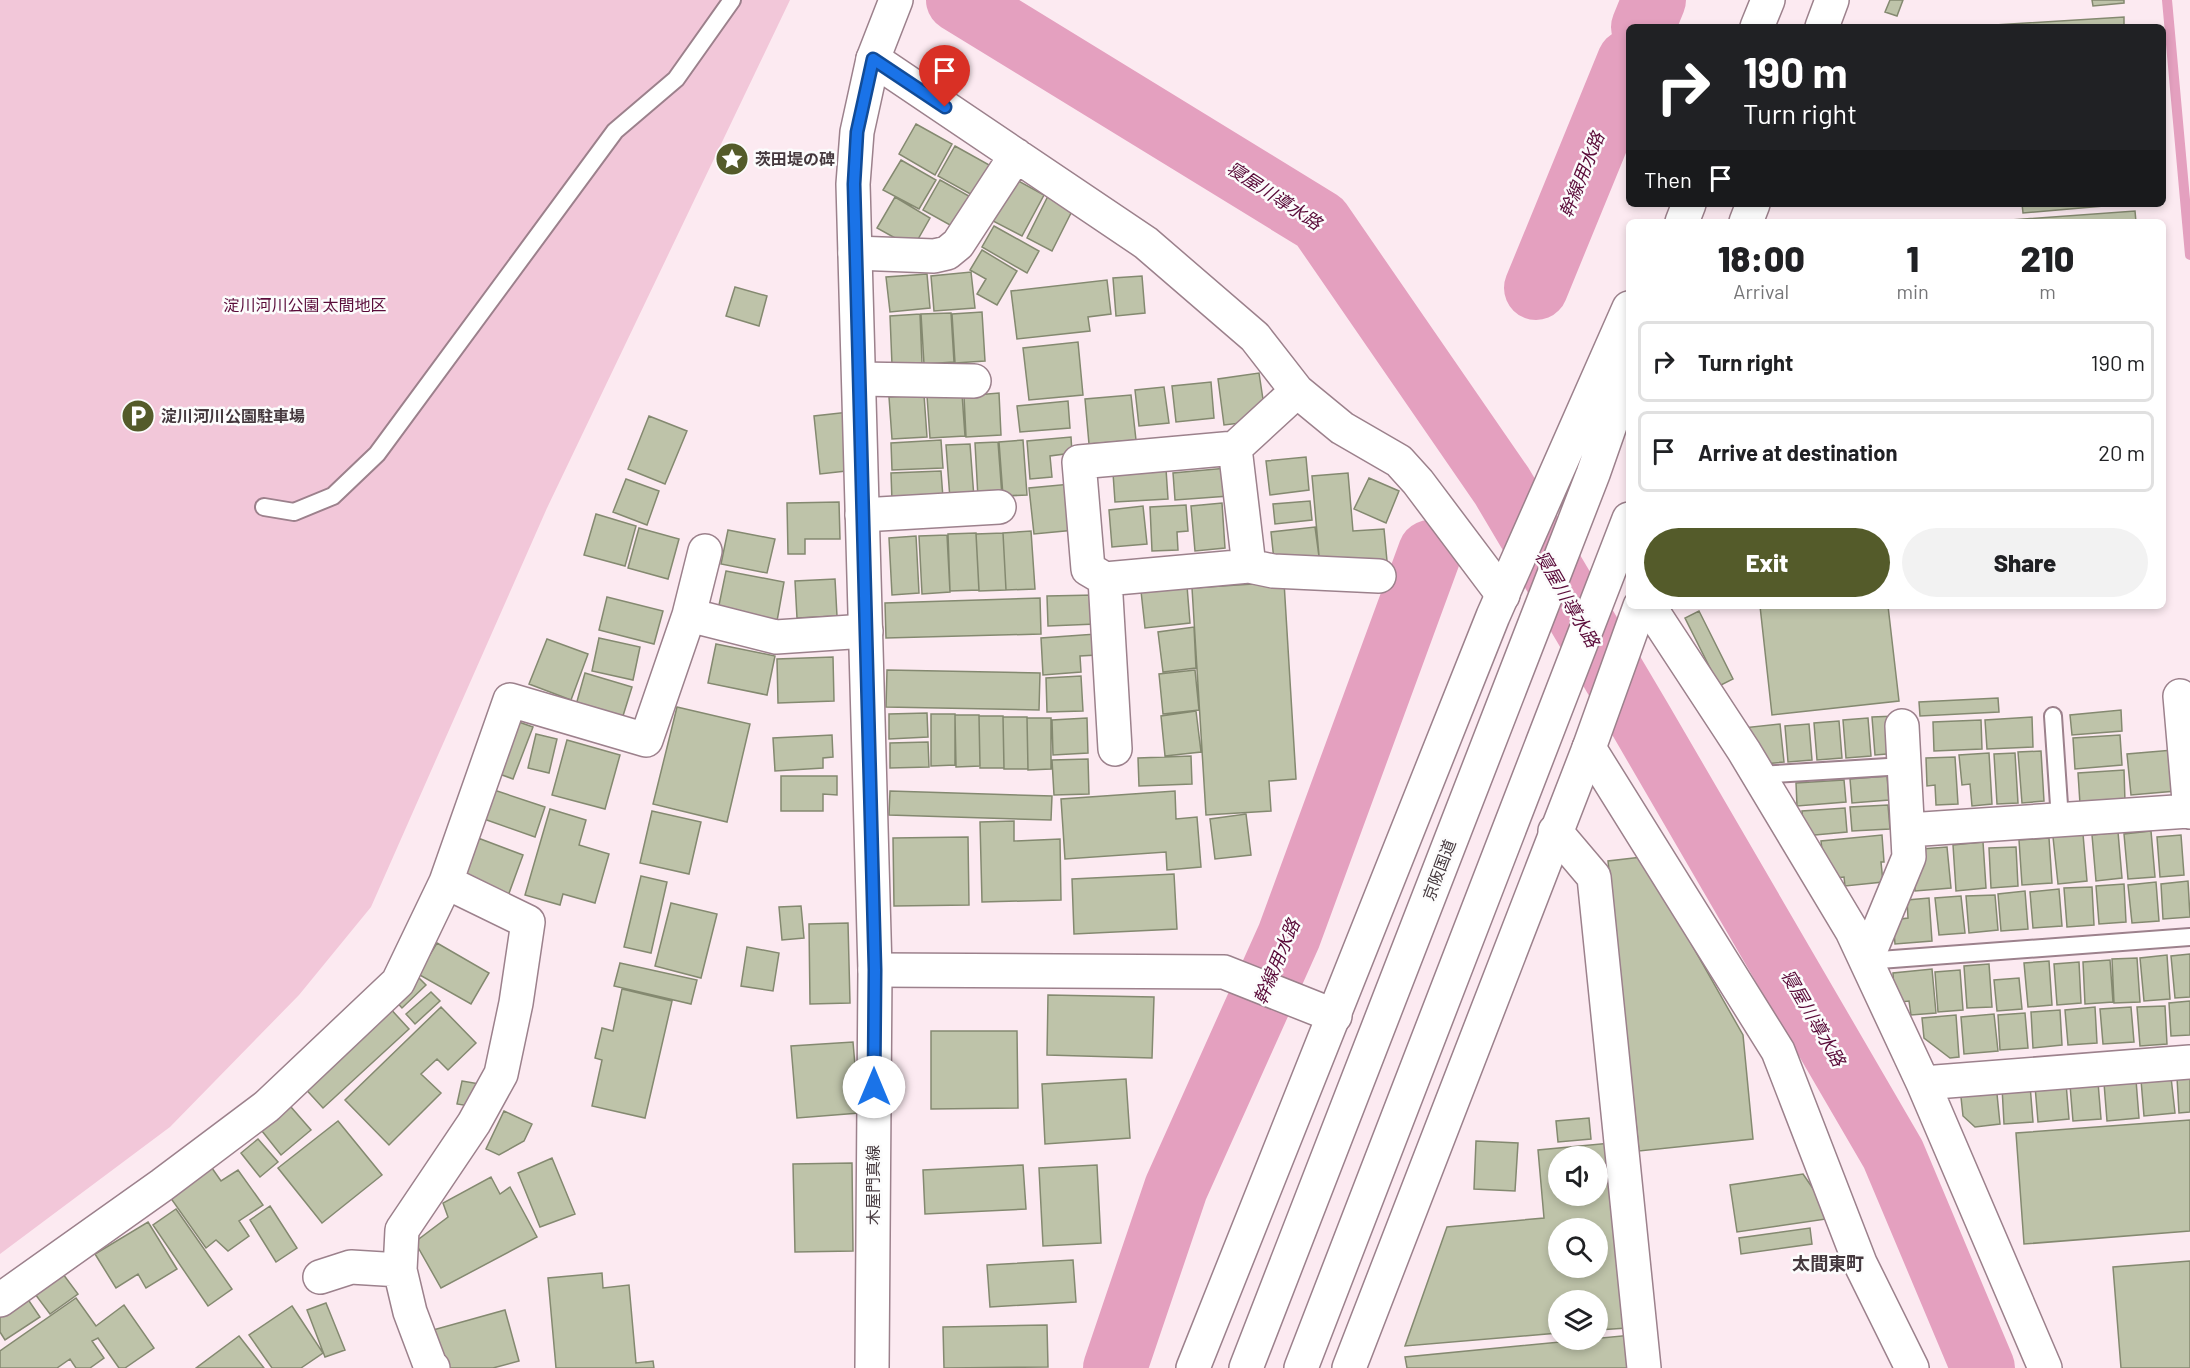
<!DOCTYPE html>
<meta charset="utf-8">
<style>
:root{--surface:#fff;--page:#f2f2f2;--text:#202124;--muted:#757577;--line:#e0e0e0;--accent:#545b2a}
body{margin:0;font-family:Barlow,"Noto Sans JP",sans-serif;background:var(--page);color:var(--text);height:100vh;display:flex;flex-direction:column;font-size:22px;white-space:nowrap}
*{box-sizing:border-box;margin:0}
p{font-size:20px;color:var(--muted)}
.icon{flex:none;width:33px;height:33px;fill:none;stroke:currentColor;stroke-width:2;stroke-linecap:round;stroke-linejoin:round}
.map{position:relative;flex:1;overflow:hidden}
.sheet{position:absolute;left:1626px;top:219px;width:540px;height:390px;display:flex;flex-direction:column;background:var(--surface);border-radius:9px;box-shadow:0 3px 9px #0003}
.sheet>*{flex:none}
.hud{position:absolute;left:1626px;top:24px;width:540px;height:183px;border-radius:9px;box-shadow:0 3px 9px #0003;background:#202124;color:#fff;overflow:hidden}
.controls{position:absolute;left:1548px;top:1146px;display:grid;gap:12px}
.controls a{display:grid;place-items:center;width:60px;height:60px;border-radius:50%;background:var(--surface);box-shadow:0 3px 9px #0003;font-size:30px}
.pin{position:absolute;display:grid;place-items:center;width:51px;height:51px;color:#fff;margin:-62px -26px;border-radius:50% 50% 50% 0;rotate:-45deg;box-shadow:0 0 6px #0007}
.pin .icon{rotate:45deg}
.me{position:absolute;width:66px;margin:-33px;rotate:0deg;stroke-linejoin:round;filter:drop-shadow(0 0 4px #0008)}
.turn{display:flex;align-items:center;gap:21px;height:126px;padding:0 18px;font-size:27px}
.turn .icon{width:78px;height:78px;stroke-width:2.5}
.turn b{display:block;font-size:42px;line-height:51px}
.then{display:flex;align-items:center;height:57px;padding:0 18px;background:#0003;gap:12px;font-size:22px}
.eta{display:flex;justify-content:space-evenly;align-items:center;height:102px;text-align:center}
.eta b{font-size:36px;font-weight:800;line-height:42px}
.button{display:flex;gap:12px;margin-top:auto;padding:12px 18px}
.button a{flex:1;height:69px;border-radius:36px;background:var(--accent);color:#fff;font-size:24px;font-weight:800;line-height:69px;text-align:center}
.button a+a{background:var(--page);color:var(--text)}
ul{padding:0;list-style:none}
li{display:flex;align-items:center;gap:18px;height:81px;margin:0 12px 9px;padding:0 6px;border:3px solid var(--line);border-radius:9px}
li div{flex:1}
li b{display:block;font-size:22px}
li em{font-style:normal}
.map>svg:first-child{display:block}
</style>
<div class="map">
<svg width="2190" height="1368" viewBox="0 0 2190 1368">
<rect width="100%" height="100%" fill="#fceaf1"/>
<path fill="#f2c7d9" d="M0 0H790L547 508 371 907 299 995 170 1127 0 1254Z"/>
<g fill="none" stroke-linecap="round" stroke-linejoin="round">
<path stroke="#e4a0bf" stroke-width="10" d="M2167 0 2190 255"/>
<path stroke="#e4a0bf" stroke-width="64" d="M958 0 1320 222 1502 486 1640 719 1893 1154 1983 1368
M1643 27 1654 0
M1536 288 1629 61
M1115 1368 1176 1188 1289 936 1430 552"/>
</g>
<path fill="#bec3a9" stroke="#848970" stroke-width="1.5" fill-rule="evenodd" d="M1890 0H1903L1897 16 1885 12Z
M2092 0H2124V3L2093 6Z
M2124 17V27H1963Z
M916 124 952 144 935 175 899 154Z
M955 146 991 166 974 196 938 176Z
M901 160 936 180 919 209 883 190Z
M1015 179 1044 195 1022 236 993 221Z
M940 180 976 200 959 230 923 210Z
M1048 196 1073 209 1052 251 1027 238Z
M895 197 930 218 913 248 877 228Z
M2022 204H2115V205L2023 213Z
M2135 211 2136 222H1983Z
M994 226 1039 251 1027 273 982 247Z
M982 250 1017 271 997 305 977 294 986 279 970 270Z
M971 272 975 308 934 311 931 276Z
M927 274 930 308 890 312 886 277Z
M1142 276 1145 313 1116 316 1113 278Z
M1107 280 1111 314 1088 317 1090 331 1017 339 1011 291Z
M735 287 767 296 759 326 726 316Z
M982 312 985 361 955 363 952 314Z
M951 313 954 362 924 364 921 314Z
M920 314 922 363 892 365 890 316Z
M1078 342 1083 395 1029 400 1023 348Z
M1259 373 1264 406 1249 422 1224 425 1218 379Z
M1211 382 1214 418 1176 422 1172 386Z
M1164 387 1169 423 1139 426 1135 390Z
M999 393 1001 435 966 437 964 396Z
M962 394 965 436 930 438 927 396Z
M924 395 927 437 892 439 889 397Z
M1131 395 1136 440 1089 444 1085 399Z
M1068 401 1070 428 1020 432 1017 406Z
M849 412 855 470 820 474 814 416Z
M649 416 687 431 665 484 628 469Z
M1071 437 1072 453 1050 456 1052 477 1030 479 1027 441Z
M941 440 943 468 892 470 891 443Z
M1023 440 1027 495 1003 496 999 442Z
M998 442 1002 496 978 498 975 443Z
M970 444 974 498 950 499 946 445Z
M1306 457 1309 490 1270 495 1266 461Z
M1227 468 1229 496 1175 500 1173 473Z
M1166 469 1168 499 1115 502 1113 473Z
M941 471 943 498 892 501 891 473Z
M1348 473 1353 531 1384 529 1387 561 1320 567 1312 476Z
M1369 478 1399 491 1386 523 1354 509Z
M626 479 659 491 647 525 613 512Z
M1071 484 1075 530 1034 534 1029 488Z
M1310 501 1312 520 1275 524 1273 504Z
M839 502 840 539H805V554H788L787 503Z
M1222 503 1225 548 1195 551 1191 506Z
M1186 505 1188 531 1177 532 1178 550 1152 551 1150 507Z
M1143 506 1147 544 1112 547 1109 510Z
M596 514 636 526 625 566 584 555Z
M1315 527 1320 564 1275 570 1271 532Z
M639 528 679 539 668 579 628 568Z
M728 530 775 539 767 573 721 564Z
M1031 531 1035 589 1006 590 1003 533Z
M976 533 979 590 950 591 948 534Z
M1003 533 1006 590 979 591 976 534Z
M947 535 950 592 922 594 919 536Z
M916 536 919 593 892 595 889 538Z
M726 571 784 582 777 621 718 610Z
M835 579 837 616 797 618 795 581Z
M1284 582 1296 779 1269 781 1271 811 1206 815 1192 588Z
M1187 586 1190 623 1145 628 1141 591Z
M1095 595 1096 624 1048 626 1047 596Z
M607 597 663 611 654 644 599 630Z
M1040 598 1041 634 886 638 885 603Z
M1760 606H1888L1899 701 1772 715Z
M1699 611 1733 679 1719 686 1685 618Z
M1194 627 1196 668 1163 672 1158 632Z
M1096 634 1097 655 1080 656 1081 672 1043 675 1041 638Z
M599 638 640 647 633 680 592 671Z
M547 639 588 654 571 700 529 684Z
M716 644 775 656 767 695 708 683Z
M833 657 834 701 778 703 777 659Z
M887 670 1040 673 1039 710 886 707Z
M1195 670 1199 710 1163 714 1159 674Z
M585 673 632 687 622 719 576 705Z
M1081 676 1083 711 1047 712 1046 678Z
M1998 698 1999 712 1920 716 1919 702Z
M677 707 750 724 727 822 653 804Z
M2121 710 2122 731 2072 735 2070 715Z
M1196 711 1201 752 1165 756 1161 716Z
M927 713 928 737 889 739V714Z
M931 714H955V765L931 766Z
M955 715H979L980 766 956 767Z
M979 716H1003L1004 768H980Z
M1897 716 1899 753 1875 755 1872 717Z
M1003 717H1027L1028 769H1004Z
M2032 717 2033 747 1987 749 1985 720Z
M1027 718H1051V769L1028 770Z
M1087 718 1088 753 1053 755 1052 720Z
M1868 718 1871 756 1846 758 1843 720Z
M513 720 533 727 513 779 494 772Z
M1981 720 1982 749 1934 751 1933 722Z
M1839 721 1842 758 1817 760 1814 723Z
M1780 724 1784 762 1764 764 1742 728Z
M1809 724 1812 760 1788 762 1785 726Z
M536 734 557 739 549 773 528 768Z
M832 735 833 757 823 758V768L775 771 773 738Z
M2120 735 2122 765 2075 769 2073 738Z
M567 740 620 755 605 809 552 795Z
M928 742 929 767 890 768V743Z
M2173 750 2176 791 2131 795 2127 754Z
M2041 751 2044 801 2022 803 2018 752Z
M1989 753 1992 804 1972 806 1970 784 1962 785 1959 755Z
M2015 753 2018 803 1997 804 1994 754Z
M1191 756 1192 784 1139 786 1138 758Z
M1955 757 1958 804 1936 805 1935 785 1927 786 1926 758Z
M1088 759 1089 794 1054 795 1052 760Z
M2124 770 2125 802 2080 804 2078 773Z
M781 776H837V795L823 794V811H781Z
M1887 776 1889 800 1852 803 1850 779Z
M1844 780 1846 802 1797 806 1796 783Z
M494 790 545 807 535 837 484 819Z
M890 791 1052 796 1051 820 889 815Z
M1175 791 1176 819 1197 817 1201 867 1167 870 1166 852 1065 859 1061 799Z
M1888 805 1890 829 1852 831 1850 807Z
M1845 808 1847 832 1804 836 1802 811Z
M550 809 586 820 579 845 609 854 595 903 563 894 560 905 525 895Z
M652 811 701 822 689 874 640 863Z
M1246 814 1251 855 1215 859 1210 819Z
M1014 821V841L1060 839 1061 900 982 902 980 822Z
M2151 831 2155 877 2128 879 2124 834Z
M2118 832 2122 878 2096 881 2092 835Z
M2083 834 2087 881 2058 884 2053 837Z
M1882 835 1884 862H1881L1883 882 1845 886 1844 877 1835 878 1824 867 1821 841Z
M2181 835 2184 875 2160 877 2157 837Z
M968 837 969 905 894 906 893 838Z
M478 838 523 855 508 896 463 879Z
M2049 838 2052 883 2022 885 2019 840Z
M1983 842 1986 888 1956 891 1953 845Z
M1947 847 1951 888 1915 891 1913 868 1921 849Z
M2016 847 2018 886 1991 888 1989 848Z
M1642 857 1743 1035 1753 1139 1639 1151 1608 861Z
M1174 874 1177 929 1074 934 1072 879Z
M641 876 667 882 651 953 624 947Z
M2188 881 2190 917 2163 919 2161 884Z
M2156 882 2159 921 2132 923 2128 885Z
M2124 884 2126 922 2099 924 2096 886Z
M2092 887 2094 925 2067 927 2064 888Z
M2059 889 2062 926 2033 928 2030 892Z
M2025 891 2028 929 2001 931 1998 894Z
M1995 895 1998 930 1969 933 1966 896Z
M1961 896 1965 933 1939 935 1935 898Z
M1929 898 1932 941 1895 944 1893 920 1908 918 1907 900Z
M671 903 717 914 701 978 655 966Z
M801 906 804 938 782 940 779 907Z
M848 923 850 1003 810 1004 809 924Z
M437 943 489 973 471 1004 418 974Z
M747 947 779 953 773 991 741 986Z
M2190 954V997L2175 998 2171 956Z
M2167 955 2170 999 2144 1001 2140 958Z
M2137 958 2140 1002 2114 1003 2112 959Z
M2110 960 2113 1002 2085 1004 2083 962Z
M2049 961 2052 1005 2028 1007 2024 963Z
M2079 962 2081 1003 2057 1005 2054 964Z
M620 963 697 980 691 1004 614 986Z
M1989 964 1992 1007 1967 1008 1964 966Z
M1932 969 1936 1013 1911 1015 1909 1001 1901 1002 1894 992 1893 973Z
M1960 970 1963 1010 1938 1012 1935 972Z
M417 976 426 985 402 1008 393 998Z
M2019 978 2022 1009 1997 1011 1994 980Z
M622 989 672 1001 645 1118 592 1106 602 1060 595 1058 602 1028 613 1031Z
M431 992 440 1001 415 1024 406 1014Z
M1048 995 1154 997 1152 1058 1047 1055Z
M2190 1001V1035L2171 1036 2169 1003Z
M387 1005 409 1029 323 1108 301 1084Z
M2165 1006 2167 1044 2140 1046 2137 1007Z
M441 1007 476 1043 448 1070 437 1059 421 1074 441 1093 389 1145 345 1100Z
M2095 1007 2097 1043 2068 1045 2065 1010Z
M2131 1007 2134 1042 2103 1044 2100 1009Z
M2060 1010 2062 1045 2033 1048 2031 1012Z
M2025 1013 2028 1048 2000 1050 1998 1015Z
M1994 1014 1998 1051 1964 1054 1961 1017Z
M1956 1015 1959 1057 1950 1058 1924 1038 1922 1018Z
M931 1031H1017L1018 1108 931 1109Z
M853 1042 859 1113 797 1118 791 1046Z
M2171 1077 2175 1113 2144 1116 2141 1080Z
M2190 1077V1112L2179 1113 2177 1078Z
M1126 1079 1130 1138 1045 1144 1042 1084Z
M2136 1080 2139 1118 2107 1121 2104 1083Z
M462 1081 480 1084 475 1107 457 1104Z
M2098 1082 2101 1119 2073 1121 2070 1085Z
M2066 1083 2069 1119 2038 1122 2035 1086Z
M1996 1084 2000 1124 1975 1127 1963 1116 1960 1088Z
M2030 1085 2033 1122 2004 1124 2002 1087Z
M284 1099 311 1130 281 1155 262 1131 270 1123Z
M504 1111 532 1124 524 1141 499 1155 486 1149Z
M1589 1118 1591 1139 1558 1142 1556 1121Z
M2190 1120V1231L2024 1244 2016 1133Z
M338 1121 382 1175 322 1223 278 1168Z
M258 1139 278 1162 260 1177 241 1153Z
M1476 1141 1518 1143 1515 1191 1474 1189Z
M1611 1143 1627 1328 1598 1330V1300H1558V1333L1405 1346 1447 1227 1544 1218 1538 1150ZM1558 1156H1598V1196H1558ZM1558 1228H1598V1268H1558Z
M552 1158 575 1214 540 1227 518 1173Z
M207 1161 221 1181 238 1170 263 1205 239 1221 249 1236 228 1251 216 1240 206 1248 165 1190Z
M852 1163 853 1251 795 1252 793 1164Z
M1023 1165 1026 1209 925 1214 923 1170Z
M1097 1165 1101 1243 1043 1246 1039 1168Z
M1803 1174 1833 1218 1737 1232 1730 1185Z
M491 1177 500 1194 510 1187 537 1237 441 1288 415 1242 448 1217 443 1203Z
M270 1206 297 1248 276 1262 250 1220Z
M176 1209 232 1289 208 1306 153 1225Z
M148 1222 177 1269 146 1288 138 1274 116 1288 95 1254Z
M1810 1228 1812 1244 1741 1254 1739 1238Z
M1073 1260 1076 1302 990 1307 987 1265Z
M2190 1261V1368H2121L2113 1267Z
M60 1270 78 1294 50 1314 32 1290Z
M602 1273 603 1288 629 1285 636 1363 653 1361 654 1368H556L548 1278Z
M25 1295 40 1317 5 1340 0 1332V1312Z
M76 1298 96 1326 124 1305 154 1348 125 1368H119L98 1338 92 1341 104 1358 90 1368H76L70 1359 57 1368H0V1351Z
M326 1303 345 1350 325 1357 307 1310Z
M292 1306 323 1353 301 1368H272L249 1335Z
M505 1310 519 1361 493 1368H444L433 1330Z
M1047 1325 1048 1367 944 1368 943 1327Z
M1632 1335 1635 1368H1407L1405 1357Z
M239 1336 264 1368H196Z"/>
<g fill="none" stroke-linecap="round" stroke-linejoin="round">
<defs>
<path id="service" d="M264 507 294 512 333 496 377 454 615 131 676 79 732 0
M2053 716 2060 820
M1759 775 1904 766
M1866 961 2190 937"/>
<path id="minor" d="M873 59 1146 243 1255 337 1297 391 1342 428 1399 461 1418 482 1503 595
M855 253 934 256 947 253 958 244 1016 155
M859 379 974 381
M1235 448 1079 462 1088 569 1105 579 1249 566 1235 448 1297 391
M862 515 999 507
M1249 566 1273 571 1379 576
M1105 579 1115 749
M1649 606 1744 751 1852 931 1923 1083 2045 1368
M689 615 705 551
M2180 696 2190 812
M1589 748 1778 1051 1860 1263 1912 1368
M1908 830 2190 811
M1555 831 1594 877 1644 1368
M1866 961 1909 857 1902 726
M875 970 1224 972 1335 1016
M1923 1083 2190 1062
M320 1277 351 1267 400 1270
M0 1300 162 1185 267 1106 398 982 446 882 510 700 646 740 689 615 776 637 866 631
M433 1368 430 1365 410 1312 400 1270 402 1230 474 1123 501 1074 516 1003 528 922 446 882"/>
<path id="secondary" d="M872 1368 875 970 853 184 857 132 873 59 896 0"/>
<path id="trunk" d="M1757 27 1768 0
M1822 27 1832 0
M1682 222 1689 204
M1746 222 1753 204
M1193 1368 1493 616 1629 308
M1246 1368 1593 474 1629 371
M1301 1368 1629 519
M1349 1368 1589 748 1640 606"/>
</defs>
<use href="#service" stroke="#9c818c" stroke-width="20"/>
<use href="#minor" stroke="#9c818c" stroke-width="36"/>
<use href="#secondary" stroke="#9c818c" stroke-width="36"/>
<use href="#trunk" stroke="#9c818c" stroke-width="36"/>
<use href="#service" stroke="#fff" stroke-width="16"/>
<use href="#minor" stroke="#fff" stroke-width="33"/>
<use href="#secondary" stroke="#fff" stroke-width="33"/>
<use href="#trunk" stroke="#fff" stroke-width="33"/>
</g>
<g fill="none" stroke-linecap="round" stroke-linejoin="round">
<defs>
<path id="route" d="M874 1087 875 970 854 184 857 132 873 59 945 107"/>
</defs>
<use href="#route" stroke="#114b97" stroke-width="15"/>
<use href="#route" stroke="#1a73e8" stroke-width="10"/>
</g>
<defs>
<symbol id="sight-disc" viewBox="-11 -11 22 22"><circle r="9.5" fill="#545b2a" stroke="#fcfcfc"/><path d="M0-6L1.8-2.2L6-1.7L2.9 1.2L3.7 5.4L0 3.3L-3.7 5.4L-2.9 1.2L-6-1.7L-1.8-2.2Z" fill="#fff"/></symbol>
<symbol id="parking-disc" viewBox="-11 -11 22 22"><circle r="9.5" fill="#545b2a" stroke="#fcfcfc"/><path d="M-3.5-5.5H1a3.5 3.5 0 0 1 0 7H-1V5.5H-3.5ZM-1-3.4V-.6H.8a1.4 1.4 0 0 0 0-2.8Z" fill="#fff"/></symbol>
</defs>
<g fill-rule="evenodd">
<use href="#sight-disc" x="713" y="140" width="38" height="38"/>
<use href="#parking-disc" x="119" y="397" width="38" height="38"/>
</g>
<g text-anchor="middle" stroke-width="5" stroke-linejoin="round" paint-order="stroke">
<g font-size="16" font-weight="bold" fill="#45393e" stroke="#fcfcfc" text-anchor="start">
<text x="755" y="165">茨田堤の碑</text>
<text x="161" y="422">淀川河川公園駐車場</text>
</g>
<g font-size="16" fill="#5a0c3a" stroke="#fcfcfc">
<text x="305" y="311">淀川河川公園 太間地区</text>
</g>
<g font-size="16" fill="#45393e" stroke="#fcfcfc">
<text transform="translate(1439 870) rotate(-69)" y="6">京阪国道</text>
<text transform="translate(873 1185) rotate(-90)" y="6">木屋門真線</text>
</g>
<g font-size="18" font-style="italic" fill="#5a0b39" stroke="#fcfcfc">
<text transform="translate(1582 175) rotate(-68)" y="6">幹線用水路</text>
<text transform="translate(1274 196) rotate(33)" y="6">寝屋川導水路</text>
<text transform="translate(1567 599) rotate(60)" y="6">寝屋川導水路</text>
<text transform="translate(1277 962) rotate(-67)" y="6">幹線用水路</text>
<text transform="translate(1813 1018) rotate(60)" y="6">寝屋川導水路</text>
</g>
<g font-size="18" font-weight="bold" fill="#45393e" stroke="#fcfcfc">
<text x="1828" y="1270">太間東町</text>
</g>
</g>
</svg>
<div class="controls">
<a><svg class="icon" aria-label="sound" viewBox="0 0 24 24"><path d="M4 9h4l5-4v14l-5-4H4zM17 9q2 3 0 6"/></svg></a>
<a><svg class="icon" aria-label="search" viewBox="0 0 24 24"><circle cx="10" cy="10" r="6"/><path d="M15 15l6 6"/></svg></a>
<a><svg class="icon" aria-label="layers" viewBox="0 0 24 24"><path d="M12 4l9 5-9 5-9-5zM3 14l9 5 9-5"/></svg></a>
</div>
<div class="pin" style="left:945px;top:107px;background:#d93025"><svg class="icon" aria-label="arrive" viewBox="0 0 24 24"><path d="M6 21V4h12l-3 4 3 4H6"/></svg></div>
<svg class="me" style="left:874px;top:1087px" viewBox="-20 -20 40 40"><circle r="19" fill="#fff"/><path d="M0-13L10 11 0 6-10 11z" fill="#1a73e8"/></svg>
<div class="hud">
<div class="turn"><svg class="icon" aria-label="right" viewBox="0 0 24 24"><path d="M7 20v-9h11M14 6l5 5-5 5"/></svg><div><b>190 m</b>Turn right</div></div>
<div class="then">Then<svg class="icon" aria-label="arrive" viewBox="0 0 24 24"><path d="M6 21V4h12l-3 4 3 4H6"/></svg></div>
</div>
<section class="sheet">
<div class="eta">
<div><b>18:00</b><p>Arrival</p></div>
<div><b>1</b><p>min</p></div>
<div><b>210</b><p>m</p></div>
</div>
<ul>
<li><svg class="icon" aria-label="right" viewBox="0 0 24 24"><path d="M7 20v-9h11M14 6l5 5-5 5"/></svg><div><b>Turn right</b></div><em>190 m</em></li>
<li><svg class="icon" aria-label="arrive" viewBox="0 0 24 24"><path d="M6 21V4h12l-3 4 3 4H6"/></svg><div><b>Arrive at destination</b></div><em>20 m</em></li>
</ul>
<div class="button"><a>Exit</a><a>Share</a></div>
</section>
</div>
